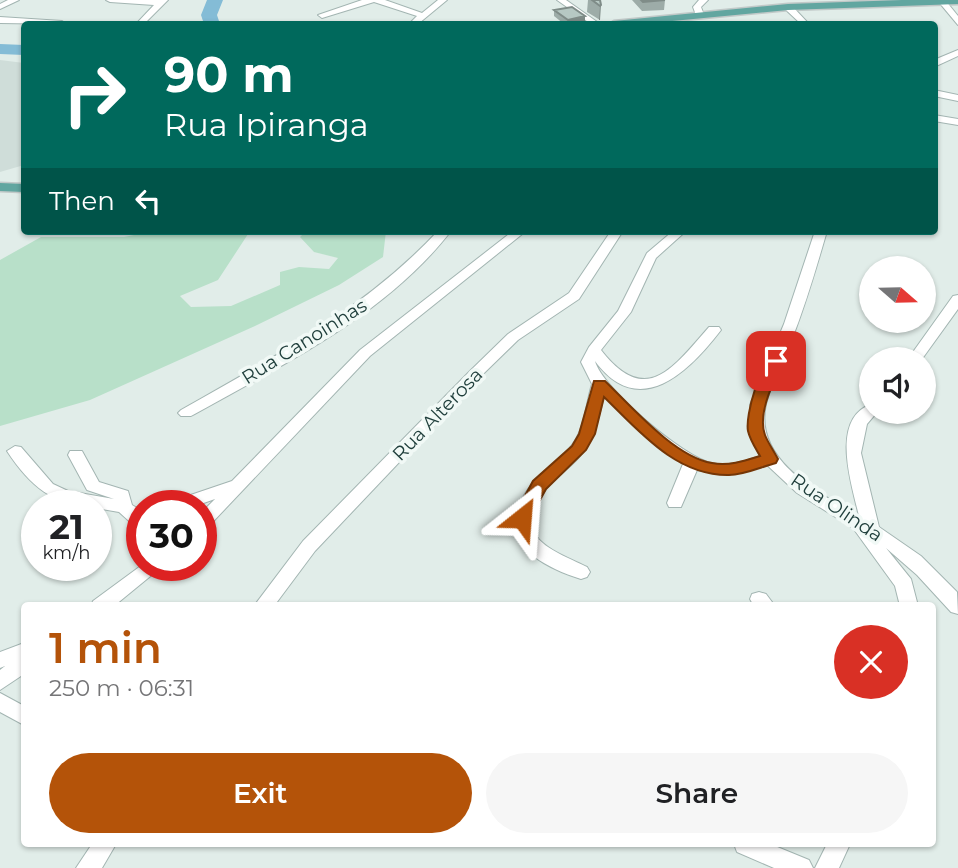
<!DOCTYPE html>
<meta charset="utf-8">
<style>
:root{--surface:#fff;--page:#f6f6f6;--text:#202124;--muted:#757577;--accent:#b45309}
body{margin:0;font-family:Montserrat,sans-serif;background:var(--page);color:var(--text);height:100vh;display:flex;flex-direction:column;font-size:26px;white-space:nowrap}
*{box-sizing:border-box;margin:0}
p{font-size:23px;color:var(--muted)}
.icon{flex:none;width:38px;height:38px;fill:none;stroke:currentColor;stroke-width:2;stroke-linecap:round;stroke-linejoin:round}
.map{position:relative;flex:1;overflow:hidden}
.sheet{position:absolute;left:21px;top:602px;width:915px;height:245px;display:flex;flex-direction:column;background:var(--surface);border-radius:7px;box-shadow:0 2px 5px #0004}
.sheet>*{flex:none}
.top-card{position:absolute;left:21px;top:21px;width:917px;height:214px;border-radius:7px;box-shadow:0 2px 5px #0004;background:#00695c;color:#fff;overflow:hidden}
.needle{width:46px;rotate:110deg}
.fabs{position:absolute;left:859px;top:256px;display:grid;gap:14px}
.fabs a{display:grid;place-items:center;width:77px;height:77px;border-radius:50%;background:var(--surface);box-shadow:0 2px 5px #0004;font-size:35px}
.speed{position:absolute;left:21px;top:490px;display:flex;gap:14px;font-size:35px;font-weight:700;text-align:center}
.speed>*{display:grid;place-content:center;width:91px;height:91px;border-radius:50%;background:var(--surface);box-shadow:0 2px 5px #0004;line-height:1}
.speed small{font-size:18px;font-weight:400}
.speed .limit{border:10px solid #d22;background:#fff;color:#111}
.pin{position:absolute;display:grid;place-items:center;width:60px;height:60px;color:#fff;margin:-30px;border-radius:14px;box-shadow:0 4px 10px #0006}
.me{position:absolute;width:77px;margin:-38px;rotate:28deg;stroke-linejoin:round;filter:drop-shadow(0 0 5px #0008)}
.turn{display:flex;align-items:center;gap:24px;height:147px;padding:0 28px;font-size:32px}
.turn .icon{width:91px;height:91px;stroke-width:2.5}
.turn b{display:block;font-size:49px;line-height:60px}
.then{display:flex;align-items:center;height:66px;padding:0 28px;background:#0003;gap:14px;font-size:26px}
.round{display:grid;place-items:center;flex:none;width:74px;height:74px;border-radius:37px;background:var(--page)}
.headline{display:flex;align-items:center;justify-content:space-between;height:119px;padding:0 28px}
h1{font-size:42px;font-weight:600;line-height:52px;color:var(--accent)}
.cta{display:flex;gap:14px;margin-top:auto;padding:14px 28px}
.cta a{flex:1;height:80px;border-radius:42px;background:var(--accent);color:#fff;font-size:28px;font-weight:600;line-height:80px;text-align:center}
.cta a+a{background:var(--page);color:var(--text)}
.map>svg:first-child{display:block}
</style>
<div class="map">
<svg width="958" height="868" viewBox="0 0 958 868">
<rect width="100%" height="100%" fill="#e1ede9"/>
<path fill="#cfddd9" d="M0 60 24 63V165L0 172Z"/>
<path fill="#b8e0c9" d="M154 231H250L218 280 180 296 191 307 231 306 280 285V272L299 267 329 269 338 258 314 252 300 237 306 231H386L383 257 339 285 255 326 90 400 0 426V260L41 237H124Z"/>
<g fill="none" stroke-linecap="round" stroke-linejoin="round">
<path fill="#84bcd6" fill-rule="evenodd" d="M207 0H223L217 15 220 24H204L201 15Z
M0 44 24 45V55L0 54Z"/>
<defs>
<path id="minor" d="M8 0H19L0 9V4Z
M106 0H168L144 24H136L154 5 110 2Z
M362 0H385L422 13 438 0H447L418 24H409L417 16 374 2 322 18 318 15Z
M557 0H566L600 24H591Z
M699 0H708L701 7 704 15 700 18 696 15 693 7Z
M945 0 958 16V25L938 1Z
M785 5H791L809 24H801L785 9Z
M0 17 62 21 66 24 0 23Z
M958 50V56L934 67V60Z
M934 90 958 95V101L934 96Z
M934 115 958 119V125L934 121Z
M438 231H451C385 316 282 365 191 416H181L178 413 181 410C273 358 365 309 438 231Z
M513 231H526L370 356 207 528 201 530V513L215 499 195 506H168L170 502 232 481 360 350Z
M611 231H623L579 299 518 340 480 377 315 551 274 606H254L303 541 470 371 508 334 569 293Z
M673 231H686L656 258 631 312 601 350C646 408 673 368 709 327H719L721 330C689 372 639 421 595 361 602 388 684 458 712 463 728 467 745 461 760 456L750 436V405L784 324 815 231H827C816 269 805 307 790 344 783 364 771 383 766 404 753 460 819 493 859 516 852 486 829 418 872 404V411H878L867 424 861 453 879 527 921 556 957 592 958 614 951 612 917 575 886 548 911 579 918 606H900L895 586 853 528 797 493 767 465 727 475 697 470 681 507H669L667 503 683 464 657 446 604 396C599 416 596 434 584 451 574 466 557 475 546 489 509 537 550 549 587 567L590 572 587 577 581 579C530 563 490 533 534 482 545 468 562 459 572 445 585 428 586 403 592 384L581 362 589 347 618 311 647 253Z
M958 295V309L922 359H908L953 296Z
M15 446 21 447 53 484 68 491 114 499 87 490 68 455 70 451H82L99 482 128 491 132 505 142 511V523L129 521 119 512 96 508V506C53 506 30 486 7 451Z
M142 565H164L114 606H91L93 601Z
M759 592 766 594 775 606H754L750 599 752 594Z
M24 643V674L0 690V670L5 666 0 668V652Z
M0 693 24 706V725L0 712Z
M92 844H116L102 868H76Z
M734 844H770L809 860 813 868H774L737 852Z
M827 844H850L839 868H815Z"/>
<path id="major" d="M902 0H958V4L788 10 641 24H609L614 21 788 4Z
M0 183 24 184V192L0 191Z"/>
</defs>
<use href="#minor" stroke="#a3b5b2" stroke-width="2"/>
<use href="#major" stroke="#c1c9c8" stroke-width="3"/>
<use href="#minor" fill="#fff" fill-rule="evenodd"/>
<use href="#major" fill="#61a6a0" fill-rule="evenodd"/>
</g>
<path fill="#9daca8" d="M588 0H600V20L587 12Z
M632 0H665L664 10 642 11Z
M554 10 585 23 578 24H564L554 16Z"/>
<path fill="#7f8c88" d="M601 5 600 20H599L600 6Z
M585 16V23L578 24H567L568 20Z"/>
<path fill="#b6c8c3" stroke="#7f8c88" stroke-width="2" d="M592 0H600L601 5 600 6Z
M641 0H665L643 2Z
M572 7 585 16 568 20 554 10Z"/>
<path fill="#b45309" stroke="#753606" stroke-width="2" d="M776 356 783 361C774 381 757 413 765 435 768 443 774 451 778 459L776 463C761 467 744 475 729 475 676 476 639 431 604 397L595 434 586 450 546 489 528 522H516L513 518 533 481 572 446 579 434 594 381H605C632 407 675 457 712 463 729 466 744 461 760 456 756 449 750 440 748 431 745 416 760 361 776 356Z"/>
<g text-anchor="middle" stroke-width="7" stroke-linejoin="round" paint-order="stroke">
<g font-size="19" fill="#203f3c" stroke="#f1f9f6">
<text transform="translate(304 341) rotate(-32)" y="7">Rua Canoinhas</text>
<text transform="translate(437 414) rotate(-46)" y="7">Rua Alterosa</text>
<text transform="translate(837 507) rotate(34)" y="7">Rua Olinda</text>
</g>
</g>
</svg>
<div class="fabs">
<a><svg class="needle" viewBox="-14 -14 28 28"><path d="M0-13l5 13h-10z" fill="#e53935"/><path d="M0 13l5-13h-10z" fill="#757577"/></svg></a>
<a><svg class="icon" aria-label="sound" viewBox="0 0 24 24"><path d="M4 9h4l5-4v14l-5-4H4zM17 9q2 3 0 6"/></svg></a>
</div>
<div class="speed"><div>21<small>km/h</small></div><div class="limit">30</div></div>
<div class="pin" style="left:776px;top:361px;background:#d93025"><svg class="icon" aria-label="arrive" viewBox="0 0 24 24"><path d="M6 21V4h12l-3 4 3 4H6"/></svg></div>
<svg class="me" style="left:522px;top:518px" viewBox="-20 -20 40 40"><path d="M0-17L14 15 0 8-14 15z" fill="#b45309" stroke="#fff" stroke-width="4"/></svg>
<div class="top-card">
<div class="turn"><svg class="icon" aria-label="right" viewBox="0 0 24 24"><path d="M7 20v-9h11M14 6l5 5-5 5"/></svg><div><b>90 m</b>Rua Ipiranga</div></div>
<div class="then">Then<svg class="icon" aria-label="left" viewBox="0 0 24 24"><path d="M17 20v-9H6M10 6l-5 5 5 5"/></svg></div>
</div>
<section class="sheet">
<div class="headline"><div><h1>1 min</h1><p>250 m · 06:31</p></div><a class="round" style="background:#d93025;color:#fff"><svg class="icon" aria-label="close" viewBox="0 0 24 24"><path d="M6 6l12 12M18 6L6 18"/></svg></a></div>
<div class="cta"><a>Exit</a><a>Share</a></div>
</section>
</div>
